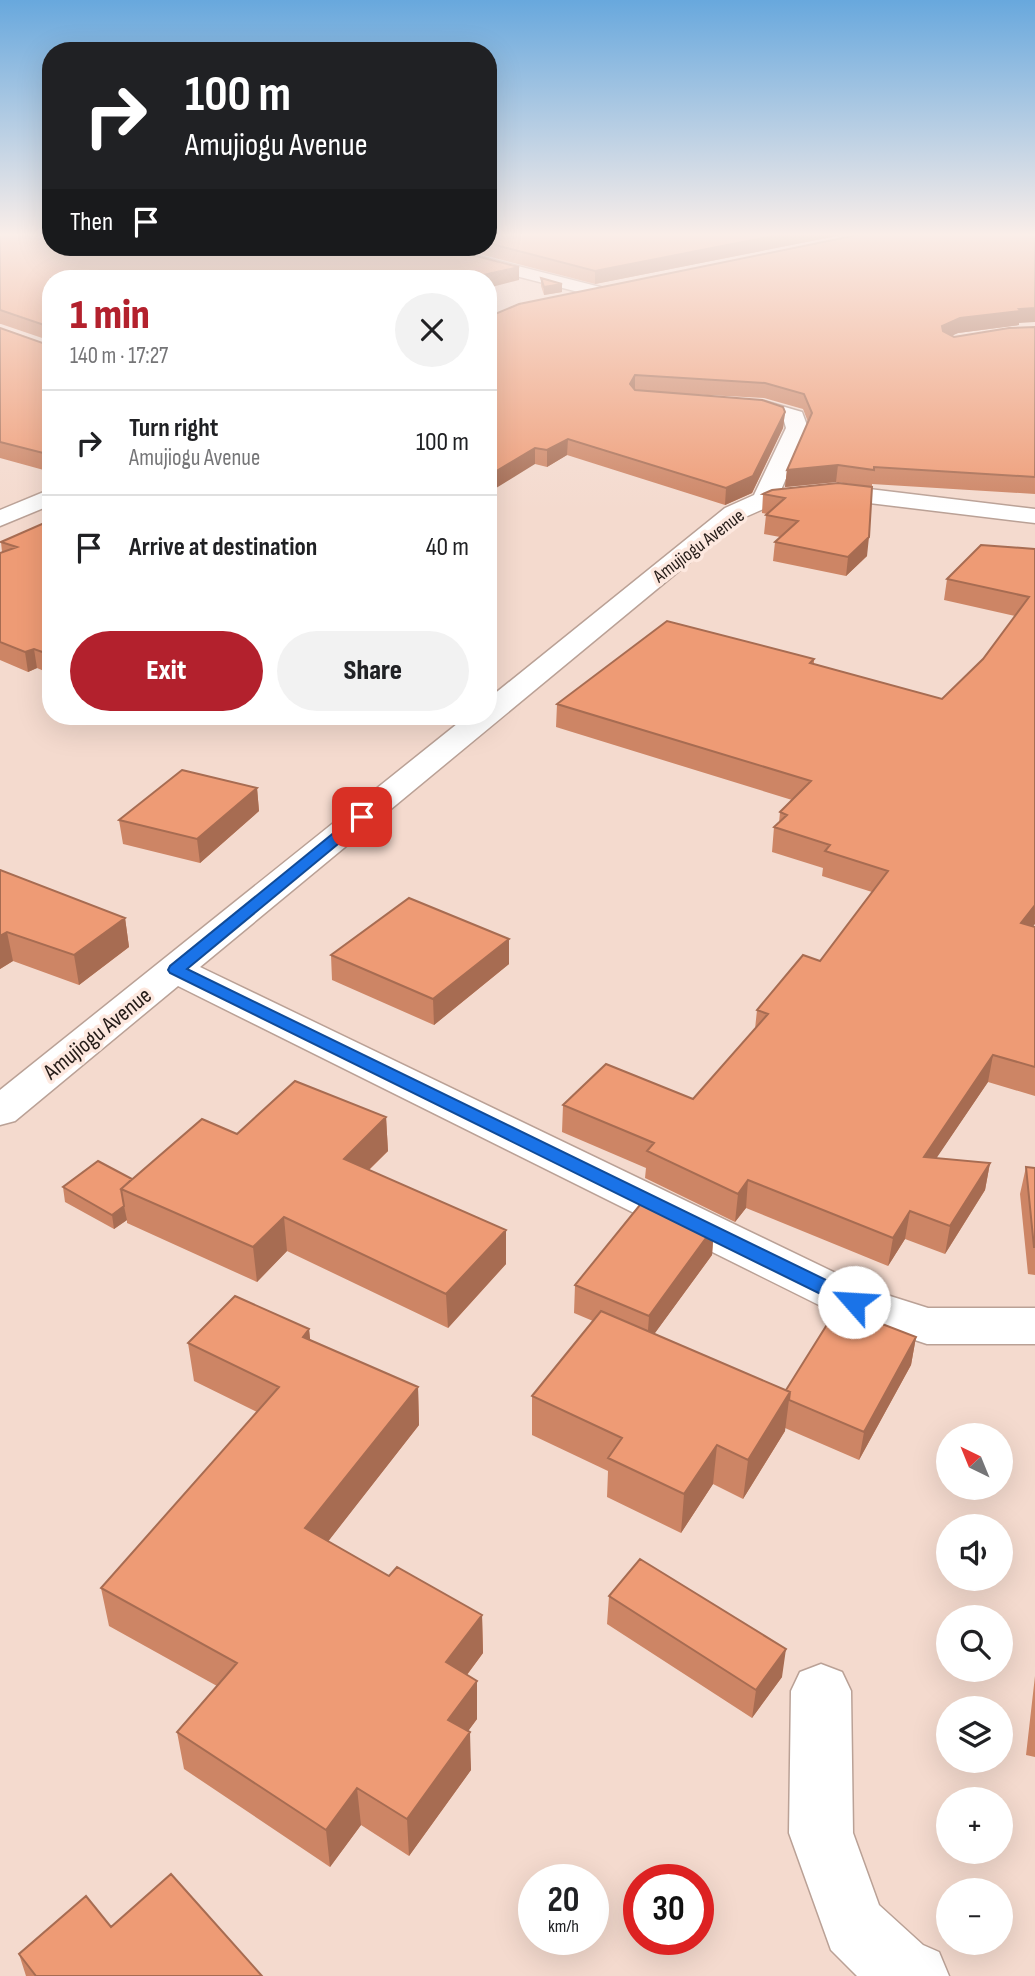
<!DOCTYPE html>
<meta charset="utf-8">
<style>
:root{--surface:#fff;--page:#f2f2f2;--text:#202124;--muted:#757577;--line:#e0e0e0;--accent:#b3212d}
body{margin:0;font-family:"Sofia Sans Condensed",sans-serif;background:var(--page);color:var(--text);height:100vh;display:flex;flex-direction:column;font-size:26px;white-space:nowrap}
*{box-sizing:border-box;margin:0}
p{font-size:23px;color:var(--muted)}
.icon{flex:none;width:38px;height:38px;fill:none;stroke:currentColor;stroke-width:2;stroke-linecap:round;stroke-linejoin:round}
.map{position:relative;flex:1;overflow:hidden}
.details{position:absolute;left:42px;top:270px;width:455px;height:455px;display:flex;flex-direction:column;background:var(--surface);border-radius:28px;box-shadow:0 7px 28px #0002}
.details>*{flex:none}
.hud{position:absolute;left:42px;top:42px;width:455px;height:214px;border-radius:28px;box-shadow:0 7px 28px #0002;background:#202124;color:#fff;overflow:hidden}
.needle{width:46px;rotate:317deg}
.buttons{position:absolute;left:936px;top:1423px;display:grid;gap:14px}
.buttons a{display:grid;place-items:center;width:77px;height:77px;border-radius:50%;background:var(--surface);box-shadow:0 7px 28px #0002;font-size:35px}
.speed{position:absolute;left:518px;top:1864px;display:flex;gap:14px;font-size:35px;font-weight:700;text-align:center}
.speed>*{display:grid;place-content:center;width:91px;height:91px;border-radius:50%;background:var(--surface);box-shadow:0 7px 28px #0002;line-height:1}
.speed small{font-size:18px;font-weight:400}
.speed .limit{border:10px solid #d22;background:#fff;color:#111}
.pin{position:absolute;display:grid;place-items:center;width:60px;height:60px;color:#fff;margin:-30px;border-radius:14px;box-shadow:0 4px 10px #0006}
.me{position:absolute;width:77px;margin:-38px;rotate:296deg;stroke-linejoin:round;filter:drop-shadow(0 0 5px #0008)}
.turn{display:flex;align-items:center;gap:24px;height:147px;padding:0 28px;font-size:32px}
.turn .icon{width:91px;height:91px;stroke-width:2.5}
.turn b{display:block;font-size:49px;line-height:60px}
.then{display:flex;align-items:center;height:66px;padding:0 28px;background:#0003;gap:14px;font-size:26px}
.round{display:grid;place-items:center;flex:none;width:74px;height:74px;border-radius:37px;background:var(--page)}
.headline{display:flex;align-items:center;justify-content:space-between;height:119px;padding:0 28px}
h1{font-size:42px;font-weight:800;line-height:52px;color:var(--accent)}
.action{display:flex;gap:14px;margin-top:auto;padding:14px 28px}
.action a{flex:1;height:80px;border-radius:42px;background:var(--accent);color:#fff;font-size:28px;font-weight:800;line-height:80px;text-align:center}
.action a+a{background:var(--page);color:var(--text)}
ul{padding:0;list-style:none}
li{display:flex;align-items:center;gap:21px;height:105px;padding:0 28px;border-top:2px solid var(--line)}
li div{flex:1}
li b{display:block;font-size:26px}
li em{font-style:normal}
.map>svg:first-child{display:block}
</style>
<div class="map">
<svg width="1035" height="1976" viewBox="0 0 1035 1976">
<rect width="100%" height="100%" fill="#f4dace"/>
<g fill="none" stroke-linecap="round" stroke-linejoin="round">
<defs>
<path id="minor" d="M416 247H443L604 288 607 292 598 297 418 251Z
M732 400 764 401 802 412 808 428 781 490 836 485 1035 509V523L836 499 770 506 743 518 200 967 871 1290 928 1308H1035V1344H927L837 1314 178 986 15 1121 0 1125V1090L467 716H488V699L725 508 754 495 786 428 784 421 762 413 724 411 721 406 724 401Z
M51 489V505L0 526V510Z
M821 1664 842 1672 851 1691 853 1833 879 1905 923 1945 939 1952 949 1976H857L831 1950 789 1833 791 1691 800 1672Z"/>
</defs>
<use href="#minor" stroke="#baa196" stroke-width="3"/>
<use href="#minor" fill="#fff" fill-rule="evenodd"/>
</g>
<path fill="#cd8565" d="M0 233 519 280 51 278V341L1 324H0Z
M488 233H852L595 284 452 247H488Z
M541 278 562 292 544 295 541 286Z
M488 317 1019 323V325L958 333 952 335 954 337 1035 327V494L872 484V487L836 482 785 487 787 470 808 422 803 409 764 398 669 393 785 412 783 428 752 493 725 505 567 455 547 467 535 464Z
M0 328 48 345 51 343V472L0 458Z
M772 490 867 556 846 576 773 561 775 542 780 537 764 534 766 515 767 514 762 513 763 494Z
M51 520V674L37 668 28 672 0 660V553L2 552 1 542Z
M1035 549 1033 926 1035 927V1096L988 1082 936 1158 990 1163 985 1190 945 1254 905 1239 888 1266 746 1208 735 1222 645 1178 646 1168 562 1132 563 1105 693 1099 755 1029 757 1010 820 961 872 892 822 876 823 868 772 852 774 827 779 823 780 812 792 800 556 727 557 704 814 659V664L942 699 983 659 1015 616 944 600 947 579Z
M157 716H179L170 721Z
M401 716H428L421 721Z
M257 788 259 811 200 863 123 844 119 820Z
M0 870 125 918 129 947 79 985 13 961 0 969Z
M509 939V964L434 1025 332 980 331 955Z
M386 1117 388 1151 369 1170 506 1264 448 1328 287 1251 257 1282 127 1223V1220L114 1229 65 1202 63 1187 132 1179 237 1134Z
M1026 1167 1035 1168V1275L1028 1274 1020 1194Z
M714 1227 712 1255 654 1334 786 1390 916 1337 911 1365 859 1460 785 1428V1431L743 1499 713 1484 681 1533 607 1497 608 1471 532 1435V1396L593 1321 574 1313 575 1285Z
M309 1329 310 1340 418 1387 419 1425 328 1541 389 1576 482 1615 483 1653 467 1675 477 1681V1719L468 1731 471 1770 409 1856 361 1825 330 1867 184 1769 177 1732 217 1686 109 1626 101 1588 257 1412 194 1381 188 1343Z
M609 1596 782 1677 752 1718 607 1624Z
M1035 1676V1757L1026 1755Z
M111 1927 262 1976H26L19 1954Z"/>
<path fill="#a76c52" d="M788 233H852L595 284V271Z
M519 267V280L488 288V278H470Z
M562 284V292L544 295V287Z
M1035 308V322L1019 323V325L958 333 941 341 942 326 960 318 1019 309Z
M635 375V390L630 384Z
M785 412 783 428 752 493 725 505 726 488Z
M568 439 567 455 547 467V450Z
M535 448V464L488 493V476Z
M838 465 836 482 785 487 787 470Z
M869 537 867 556 846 576 848 557Z
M34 649 37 668 28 672 25 652Z
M169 716H179L170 721Z
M421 716H428L421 721Z
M257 788 259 811 200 863 197 839Z
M1035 905V924L1016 949 1021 923Z
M125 918 129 947 79 985 74 955Z
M7 932 13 961 0 969V936Z
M509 939V964L434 1025 433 999Z
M993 1055 988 1082 919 1184 924 1157Z
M386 1117 388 1151 346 1192 344 1159Z
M990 1163 985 1190 945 1254 950 1226Z
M748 1180 746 1208 735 1222 738 1194Z
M124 1206 127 1220 114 1229 112 1215Z
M910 1211 905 1239 888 1266 893 1238Z
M284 1217 287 1251 257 1282 253 1247Z
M714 1227 712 1255 647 1344 649 1316Z
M506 1230V1264L448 1328 446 1294Z
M309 1329 313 1367 303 1337Z
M916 1337 911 1365 859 1460 864 1432Z
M418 1387 419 1425 309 1566 305 1528Z
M790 1392 785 1431 743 1499 748 1460Z
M717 1445 713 1484 681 1533 684 1494Z
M482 1615 483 1653 448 1700 446 1662Z
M786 1649 782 1677 752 1718 756 1690Z
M477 1681V1719L449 1757 448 1720Z
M470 1732 471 1770 409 1856 407 1819Z
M357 1788 361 1825 330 1867 326 1830Z"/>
<path fill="#ee9b75" stroke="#a76c52" stroke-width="2" d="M0 233H51V247H441L519 267 470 278H51V336L50 327 0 310Z
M488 233H788L595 271 488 243Z
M867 233H1035V308L1019 309 1021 311 960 318 942 326 943 331 954 337 1009 328 1035 327V477L874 467V470L838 465 787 470 812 413 804 394 765 383 635 375 630 384 635 390 762 400 783 407 785 412 753 476 726 488 568 439 547 450 535 448 488 476V317L519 304Z
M541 278 562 284 544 287Z
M0 328 48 345 51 343V455L0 442Z
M838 483 872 487 869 537 848 557 775 542 798 521 766 515 785 498 763 494 772 490Z
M51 520V655L34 649 25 652 0 642V553L17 547 1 542Z
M981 545 1035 549V905L1021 923 1035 927V1067L993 1055 924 1157 990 1163 950 1226 910 1211 893 1238 748 1180 738 1194 647 1151 654 1143 563 1105 606 1064 693 1099 768 1014 757 1010 803 955 820 961 888 871 825 851 830 845 774 827 787 815 780 812 811 781 557 704 667 621 814 659 810 663 942 699 983 659 1029 597 947 579Z
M182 770 257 788 197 839 119 820Z
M0 870 125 918 74 955 7 932 0 936Z
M409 898 509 939 433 999 331 955Z
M295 1081 386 1117 344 1159 506 1230 446 1294 284 1217 253 1247 121 1189 202 1119 237 1134Z
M98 1161 132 1179 121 1189 124 1206 112 1215 63 1187Z
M1026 1167 1035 1168V1247H1034Z
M648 1195 714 1227 649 1316 575 1285Z
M235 1296 309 1329 303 1337 418 1387 305 1528 389 1576 397 1567 482 1615 446 1662 477 1681 448 1720 470 1732 407 1819 357 1788 326 1830 177 1732 237 1663 101 1588 279 1387 188 1343Z
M838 1307 916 1337 864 1432 789 1400 790 1392 786 1390Z
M601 1311 790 1392 748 1460 717 1445 684 1494 608 1458 622 1438 532 1396Z
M640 1559 786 1649 756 1690 609 1596Z
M171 1874 262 1976H36L19 1954 86 1896 111 1927Z"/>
<linearGradient id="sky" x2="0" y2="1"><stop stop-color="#68a8dd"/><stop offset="0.46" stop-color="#faeee9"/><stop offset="1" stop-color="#faeee9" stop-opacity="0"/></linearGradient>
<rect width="1035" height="510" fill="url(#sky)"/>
<path fill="#1a73e8" stroke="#114b97" stroke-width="2" d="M362 813 367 814V820L187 969 861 1297 864 1302 861 1307 854 1309 847 1307 170 973 168 970 170 966 357 814Z"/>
<g text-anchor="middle" stroke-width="7" stroke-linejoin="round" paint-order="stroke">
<g font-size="19" fill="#251c18" stroke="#fde8df">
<text transform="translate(698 545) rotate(-37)" y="7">Amujiogu Avenue</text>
</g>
<g font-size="23" fill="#251c18" stroke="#fde8df">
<text transform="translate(97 1033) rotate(-39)" y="8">Amujiogu Avenue</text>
</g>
</g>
</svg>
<div class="buttons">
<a><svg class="needle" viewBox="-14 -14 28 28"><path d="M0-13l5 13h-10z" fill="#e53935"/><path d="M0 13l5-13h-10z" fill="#757577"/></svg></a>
<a><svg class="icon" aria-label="sound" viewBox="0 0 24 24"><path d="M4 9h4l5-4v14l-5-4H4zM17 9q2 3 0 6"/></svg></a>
<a><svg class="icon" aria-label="search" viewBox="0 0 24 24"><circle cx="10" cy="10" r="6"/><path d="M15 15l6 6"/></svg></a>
<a><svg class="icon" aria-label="layers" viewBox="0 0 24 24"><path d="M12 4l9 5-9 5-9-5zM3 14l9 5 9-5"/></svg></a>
<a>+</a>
<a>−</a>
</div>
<div class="speed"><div>20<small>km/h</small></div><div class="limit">30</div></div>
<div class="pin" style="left:362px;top:817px;background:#d93025"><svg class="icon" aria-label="arrive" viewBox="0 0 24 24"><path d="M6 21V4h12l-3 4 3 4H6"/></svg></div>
<svg class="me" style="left:854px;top:1302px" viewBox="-20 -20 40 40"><circle r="19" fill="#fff"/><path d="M0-13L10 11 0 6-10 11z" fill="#1a73e8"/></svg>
<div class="hud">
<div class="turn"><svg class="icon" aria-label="right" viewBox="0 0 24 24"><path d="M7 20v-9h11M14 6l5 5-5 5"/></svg><div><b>100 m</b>Amujiogu Avenue</div></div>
<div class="then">Then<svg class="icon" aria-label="arrive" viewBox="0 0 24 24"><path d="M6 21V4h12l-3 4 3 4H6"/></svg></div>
</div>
<section class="details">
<div class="headline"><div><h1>1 min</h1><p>140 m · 17:27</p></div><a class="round"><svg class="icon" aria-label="close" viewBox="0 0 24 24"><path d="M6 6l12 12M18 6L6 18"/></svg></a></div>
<ul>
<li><svg class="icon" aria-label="right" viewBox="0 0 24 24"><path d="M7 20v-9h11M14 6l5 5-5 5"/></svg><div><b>Turn right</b><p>Amujiogu Avenue</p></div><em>100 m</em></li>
<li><svg class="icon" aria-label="arrive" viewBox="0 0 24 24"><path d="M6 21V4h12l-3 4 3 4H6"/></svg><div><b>Arrive at destination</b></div><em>40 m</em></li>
</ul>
<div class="action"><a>Exit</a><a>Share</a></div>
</section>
</div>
